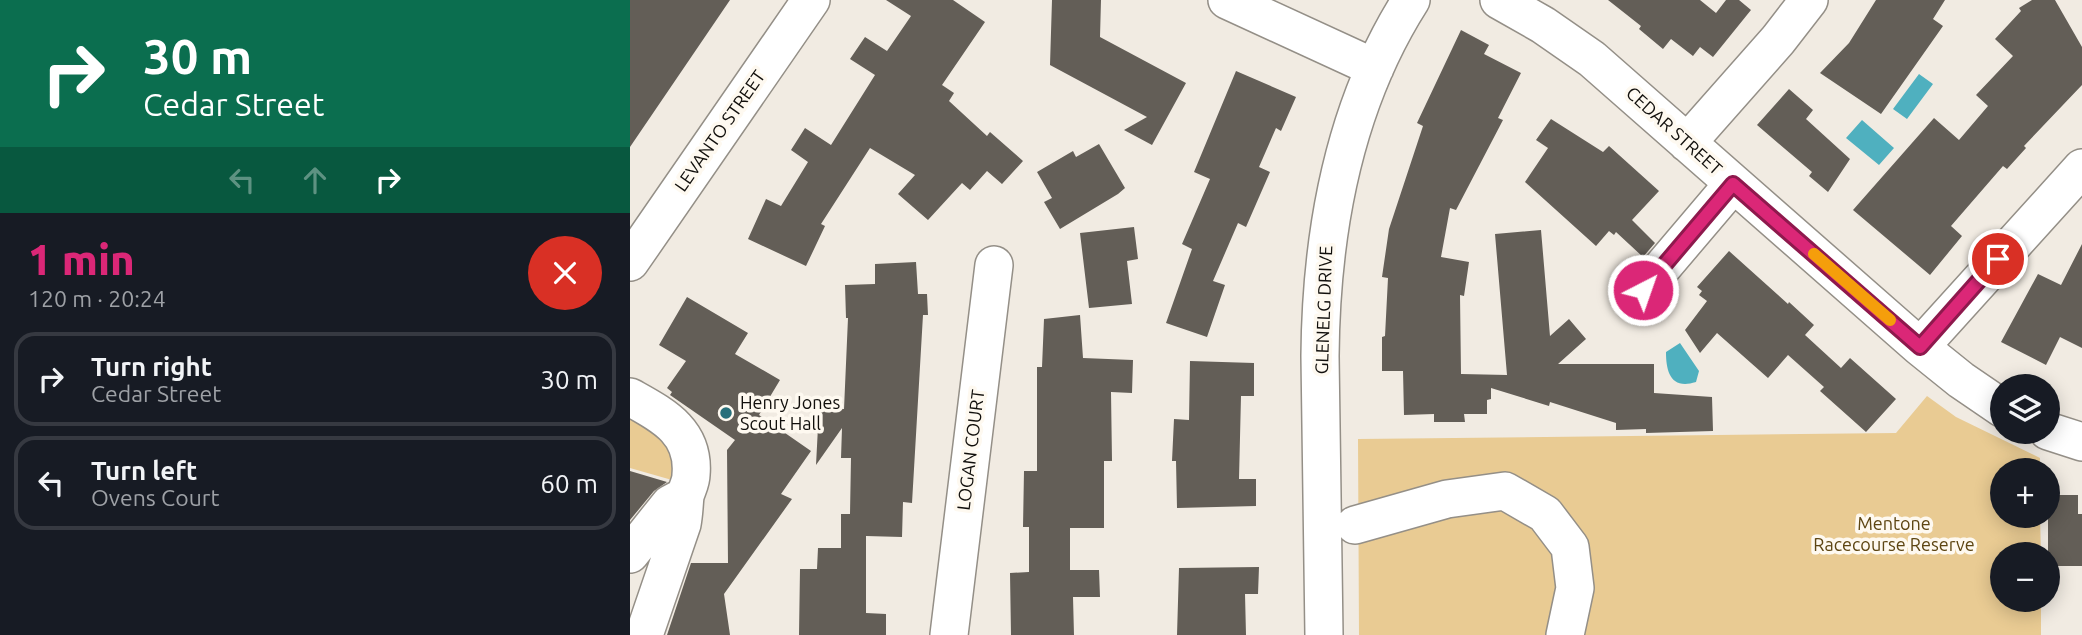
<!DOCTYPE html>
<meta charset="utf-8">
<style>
:root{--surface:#171b24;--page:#242831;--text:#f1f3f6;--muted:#9ea1a6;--line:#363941;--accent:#db2777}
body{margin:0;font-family:Ubuntu,sans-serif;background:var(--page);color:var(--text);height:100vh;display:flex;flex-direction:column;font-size:26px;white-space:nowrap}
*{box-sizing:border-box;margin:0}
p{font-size:23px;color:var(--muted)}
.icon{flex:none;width:38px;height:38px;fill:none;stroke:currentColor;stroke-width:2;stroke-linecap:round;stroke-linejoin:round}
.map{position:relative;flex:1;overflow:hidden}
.drawer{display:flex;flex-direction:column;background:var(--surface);width:630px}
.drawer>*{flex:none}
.guide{background:#0b6e4f;color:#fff;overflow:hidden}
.fabs{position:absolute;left:1360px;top:374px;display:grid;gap:14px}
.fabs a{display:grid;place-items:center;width:70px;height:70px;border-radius:50%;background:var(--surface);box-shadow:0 4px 18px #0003;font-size:35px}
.pin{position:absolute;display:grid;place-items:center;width:60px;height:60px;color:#fff;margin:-30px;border:4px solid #fff;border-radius:50%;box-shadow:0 2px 7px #0007}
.me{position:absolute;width:77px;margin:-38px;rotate:41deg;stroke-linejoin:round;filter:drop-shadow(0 0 5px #0008)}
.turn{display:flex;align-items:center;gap:24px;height:147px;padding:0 28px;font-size:32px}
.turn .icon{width:91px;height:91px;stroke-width:2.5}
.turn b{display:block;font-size:49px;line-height:60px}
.lanes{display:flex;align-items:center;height:66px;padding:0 28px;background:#0003;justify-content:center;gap:35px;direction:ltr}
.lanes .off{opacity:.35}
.round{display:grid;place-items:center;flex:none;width:74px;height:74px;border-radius:37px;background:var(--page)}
.overview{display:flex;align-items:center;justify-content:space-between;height:119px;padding:0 28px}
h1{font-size:42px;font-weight:800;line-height:52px;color:var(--accent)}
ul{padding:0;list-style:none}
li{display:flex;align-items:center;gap:21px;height:94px;margin:0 14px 10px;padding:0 14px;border:4px solid var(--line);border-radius:21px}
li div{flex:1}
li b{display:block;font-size:26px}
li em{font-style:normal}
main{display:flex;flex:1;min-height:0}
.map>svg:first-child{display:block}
</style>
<main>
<section class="drawer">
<div class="guide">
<div class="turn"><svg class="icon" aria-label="right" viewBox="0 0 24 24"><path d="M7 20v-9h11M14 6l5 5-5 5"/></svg><div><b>30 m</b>Cedar Street</div></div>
<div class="lanes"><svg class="icon off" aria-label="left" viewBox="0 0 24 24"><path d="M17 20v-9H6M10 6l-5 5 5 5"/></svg><svg class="icon off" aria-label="ahead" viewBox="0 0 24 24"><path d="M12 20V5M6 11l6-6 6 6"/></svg><svg class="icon" aria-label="right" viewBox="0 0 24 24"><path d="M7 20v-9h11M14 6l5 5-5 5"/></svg></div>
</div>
<div class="overview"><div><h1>1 min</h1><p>120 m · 20:24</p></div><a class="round" style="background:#d93025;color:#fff"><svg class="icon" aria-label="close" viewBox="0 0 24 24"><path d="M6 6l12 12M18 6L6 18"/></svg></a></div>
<ul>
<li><svg class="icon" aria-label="right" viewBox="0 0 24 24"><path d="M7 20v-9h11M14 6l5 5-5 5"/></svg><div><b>Turn right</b><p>Cedar Street</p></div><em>30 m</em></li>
<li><svg class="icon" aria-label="left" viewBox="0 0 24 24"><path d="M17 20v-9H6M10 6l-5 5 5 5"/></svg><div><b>Turn left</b><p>Ovens Court</p></div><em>60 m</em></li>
</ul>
</section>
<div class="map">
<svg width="1452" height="635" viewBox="0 0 1452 635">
<rect width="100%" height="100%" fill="#f1ebe2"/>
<path fill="#e9cb93" d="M1297 396 1326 417 1410 458V471H1372V516H1410L1411 555H1372V600H1411V635H729L728 439 1266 433Z
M0 411 16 418 47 456 42 480 0 468Z"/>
<path fill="#4fb0bf" d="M1289 74 1303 84 1277 119 1263 109Z
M1232 120 1264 148 1249 165 1216 138Z
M1050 343 1069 371 1066 382C1041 390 1036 372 1036 352Z"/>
<path fill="#635e57" d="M0 0H100L0 147Z
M256 0H323L355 22 312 85 324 93 319 101 357 136 360 132 393 161 372 184 357 171 340 190 332 183 298 220 268 194 285 175 240 148 191 224 195 226 176 266 118 239 136 199 151 206 178 162 161 150 175 128 201 145 245 75 220 59 235 37 257 51 281 16Z
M422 0H471L470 37 556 83 522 145 494 130 517 117 420 65Z
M978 0H1070L1086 13 1096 0H1109L1121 10 1083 57 1070 47 1063 56 1041 39 1033 49 1009 29 1011 26Z
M1246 0H1315L1303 19 1313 26 1251 114 1190 73 1219 43Z
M1402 0H1425L1452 47V85L1394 146 1396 148 1377 169 1373 166 1321 226 1332 236 1300 275 1223 210 1304 118 1329 140 1358 106 1346 95 1383 56 1365 39 1391 11 1389 8Z
M831 30 859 45 854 54 891 73 868 118 873 120 826 210 820 208 811 257 839 262 834 296 830 295 831 374 877 375 865 234 911 230 920 336 939 319 956 339 928 364H1024V393L1082 397 1083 431 1016 433V429L986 430V423L920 402 919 406 861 388V399L857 400V414H834L835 422H804V414L774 415 773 371H752V337L755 336 758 278 752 277 759 229 793 126 787 123Z
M606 71 666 97 651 131 646 128 629 167 640 172 616 227 608 223 583 281 595 285 577 337 536 323 562 249 552 244 580 179 564 172Z
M1159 89 1183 110 1176 119 1220 159 1198 192 1179 176 1182 172 1127 125Z
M921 119 973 152 979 146 1029 191 1002 220 1025 243 1013 257 986 232 984 235 979 231 966 246 895 182 918 148 906 140Z
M469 144 495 188 488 194 430 229 414 202 422 198 407 172 443 151 446 157Z
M504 227 508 259 497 261 502 304 459 308 450 233Z
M1452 244V348L1430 337 1416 365 1371 342 1408 274 1431 285Z
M1099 251 1158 304 1159 302 1184 325 1175 335 1211 368 1220 358 1266 399 1236 432 1190 391 1194 387 1158 355 1138 378 1087 333 1070 353 1055 330 1077 301 1069 295 1072 291 1067 287Z
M286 262 288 294H297L298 315H293L282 503 273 502 272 537 236 536V613L256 614V635H169L170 569H187L188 548H211V514H220L221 458H211L212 428 186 465 189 408 214 409 218 318H216L215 285 245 284V264Z
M57 297 118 333 105 354 150 380 129 415 181 451 151 494 162 499 94 594 100 635H37L61 563H98L97 450 105 440 40 395 42 392 37 388 56 361 29 345Z
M450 315 453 358 503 360 502 393 481 392 482 461H474V528H440V570H469L470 597H443L444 635H381L380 573 399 572V527H393L394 471H407V367H412L414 319Z
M560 361 624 363V396H611L609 479H626V506L547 508 546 461H542L544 419 559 420Z
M0 471 37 482 24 491 0 520Z
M1418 495H1448V514H1452V566H1418Z
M629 567 628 594H615L616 635H547L549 568Z"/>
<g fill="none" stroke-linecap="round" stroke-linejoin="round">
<defs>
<path id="minor" d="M597 0 745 68
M869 0 913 25 962 59 1290 347 1331 380 1372 408
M1057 143 1148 40 1179 0
M0 262 181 0
M1013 290 1103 184
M1290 347 1452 168
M0 397C32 415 65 431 61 475 61 482 57 489 55 496 54 505 54 514 52 524L14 635
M1418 431 1452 442
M725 525 817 499 875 491 915 514 940 547 945 588 935 635
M0 554 40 504 55 496
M319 635 364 265
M694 635 690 356C691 234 714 105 781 0"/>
</defs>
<use href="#minor" stroke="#948f87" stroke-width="40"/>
<use href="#minor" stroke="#fff" stroke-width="37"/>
</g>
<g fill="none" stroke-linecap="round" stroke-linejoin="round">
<defs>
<path id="route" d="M1013 290 1103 184 1290 347 1368 259"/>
</defs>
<use href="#route" stroke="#8e194d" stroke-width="18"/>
<use href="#route" stroke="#db2777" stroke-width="12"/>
<path stroke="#f59e0b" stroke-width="12" d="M1184 254 1260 320"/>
</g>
<circle fill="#28707b" stroke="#fef9f0" stroke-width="2.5" cx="96" cy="413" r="7"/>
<g text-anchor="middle" stroke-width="7" stroke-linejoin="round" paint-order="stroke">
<g font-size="18" fill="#110f0c" stroke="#fef9f0">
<text transform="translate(90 131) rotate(-55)" y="6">LEVANTO STREET</text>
<text transform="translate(1044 131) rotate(42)" y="6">CEDAR STREET</text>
<text transform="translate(694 310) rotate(-88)" y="6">GLENELG DRIVE</text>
<text transform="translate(341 450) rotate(-83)" y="6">LOGAN COURT</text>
</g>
<g font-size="18" fill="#110f0c" stroke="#fef9f0" text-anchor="start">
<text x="110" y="409">Henry Jones<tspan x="110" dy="21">Scout Hall</tspan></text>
</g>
<g font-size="18" fill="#5d4512" stroke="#fef9f0">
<text x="1264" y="530">Mentone<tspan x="1264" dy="21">Racecourse Reserve</tspan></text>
</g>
</g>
</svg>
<div class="fabs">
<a><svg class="icon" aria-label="layers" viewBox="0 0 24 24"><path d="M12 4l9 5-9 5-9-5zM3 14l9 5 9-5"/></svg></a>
<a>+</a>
<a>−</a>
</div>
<div class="pin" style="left:1368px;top:259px;background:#d93025"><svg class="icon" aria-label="arrive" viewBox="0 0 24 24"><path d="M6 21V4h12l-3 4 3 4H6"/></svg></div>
<svg class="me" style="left:1013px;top:290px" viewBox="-20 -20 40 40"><circle r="17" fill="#db2777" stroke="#fff" stroke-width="3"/><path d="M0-11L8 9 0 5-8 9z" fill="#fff"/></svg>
</div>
</main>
